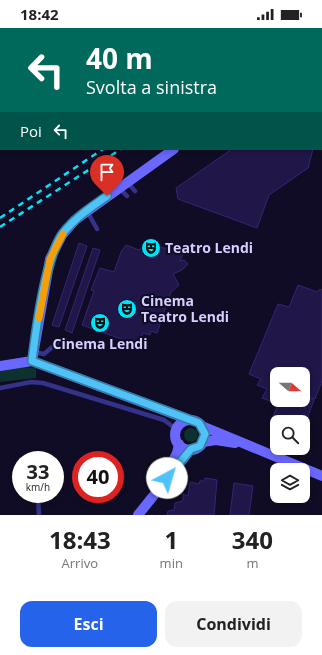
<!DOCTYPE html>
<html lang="it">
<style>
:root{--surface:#fff;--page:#f2f2f2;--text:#222;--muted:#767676;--accent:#2563eb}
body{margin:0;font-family:"Open Sans",sans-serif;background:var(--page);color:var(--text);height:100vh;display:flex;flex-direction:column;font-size:15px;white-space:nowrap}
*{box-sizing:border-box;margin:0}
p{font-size:13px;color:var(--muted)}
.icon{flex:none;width:22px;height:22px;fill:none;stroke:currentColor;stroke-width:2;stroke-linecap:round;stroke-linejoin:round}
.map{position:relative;height:487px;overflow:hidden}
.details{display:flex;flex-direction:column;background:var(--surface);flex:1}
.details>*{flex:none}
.top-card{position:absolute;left:0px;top:0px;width:322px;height:122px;box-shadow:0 2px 6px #0003;background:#00695c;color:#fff;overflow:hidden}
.needle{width:26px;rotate:110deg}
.fabs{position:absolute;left:270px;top:339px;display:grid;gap:8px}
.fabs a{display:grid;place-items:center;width:40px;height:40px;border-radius:8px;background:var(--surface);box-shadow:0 2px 6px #0003;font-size:20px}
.speed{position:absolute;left:12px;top:423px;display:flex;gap:8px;font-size:20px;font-weight:700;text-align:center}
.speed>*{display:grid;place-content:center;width:52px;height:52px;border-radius:50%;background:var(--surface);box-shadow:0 2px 6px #0003;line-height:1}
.speed small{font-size:10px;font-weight:400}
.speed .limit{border:6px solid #d22;background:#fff;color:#111}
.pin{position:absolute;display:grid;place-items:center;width:34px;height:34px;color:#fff;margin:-41px -17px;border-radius:50% 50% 50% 0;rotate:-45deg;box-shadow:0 0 4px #0007}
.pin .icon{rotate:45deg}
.me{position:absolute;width:44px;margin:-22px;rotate:39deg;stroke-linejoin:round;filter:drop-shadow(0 0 3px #0008)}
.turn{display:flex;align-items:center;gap:14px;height:84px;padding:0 20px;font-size:18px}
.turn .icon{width:52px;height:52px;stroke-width:2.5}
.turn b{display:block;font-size:28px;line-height:34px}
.then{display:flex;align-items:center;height:38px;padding:0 20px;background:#0003;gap:8px;font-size:15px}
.eta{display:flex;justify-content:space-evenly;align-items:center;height:68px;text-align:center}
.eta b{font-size:24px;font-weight:700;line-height:28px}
.action{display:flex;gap:8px;margin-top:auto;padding:8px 20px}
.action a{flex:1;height:46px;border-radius:12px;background:var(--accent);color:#fff;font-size:16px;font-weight:700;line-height:46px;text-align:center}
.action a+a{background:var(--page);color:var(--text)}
.status{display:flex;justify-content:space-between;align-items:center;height:28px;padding:0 20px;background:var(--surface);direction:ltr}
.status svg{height:11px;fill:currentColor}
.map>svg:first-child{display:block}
</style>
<div class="status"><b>18:42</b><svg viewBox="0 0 49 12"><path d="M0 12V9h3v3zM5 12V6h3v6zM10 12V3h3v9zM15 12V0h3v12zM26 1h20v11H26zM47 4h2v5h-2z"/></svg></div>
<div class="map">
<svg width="322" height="487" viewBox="0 0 322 487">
<rect width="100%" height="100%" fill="#100c25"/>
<path fill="#0e302e" d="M11 338 36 340V350L0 354V339Z
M184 407a7 7 0 1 1 14 0a7 7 0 1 1-14 0Z"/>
<path fill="#201648" stroke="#352676" d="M232 121H313L308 140 269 167 257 200 178 171 176 160Z
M144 214 183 226 180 233 184 232 188 236 182 242 173 246 179 257 171 264 157 305 151 303 150 307 143 305 138 317 82 297 94 263 91 262 100 240 114 244 121 224 126 217 139 222 142 220Z
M79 215 87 218 59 299 52 297Z
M93 220 100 222 72 305 65 302Z
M298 257 317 264 320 261 322 262V353L315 371 303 367V346H277V364L273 374 262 370 267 361 257 357 261 351 249 346 278 276 289 279Z
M303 369 314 372 303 402V394H279L272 391 280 372H303Z
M205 450 217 452 214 487H167L168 483 174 482 175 475 183 473V466L188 468 190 454 199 456 200 453H204Z
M234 455 253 458 249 487H230Z"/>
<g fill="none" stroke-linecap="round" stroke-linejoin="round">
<path stroke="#353289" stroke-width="4.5" d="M127 154 135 163
M120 161 127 168
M87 183 97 201
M33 324 44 326 57 315
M0 360 31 354 43 355 164 392 176 401
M38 468 39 487"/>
<path stroke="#6a67ff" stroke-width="10" d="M321 22 322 21
M32 333 50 231 62 207 75 192 174 121
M0 338 32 333 190 392
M175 407a15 15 0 1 1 30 0a15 15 0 1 1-30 0Z
M202 398 322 448
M203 414 216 412 235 415
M167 444 177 425 179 416
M138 487 191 421"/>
<path stroke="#00e4fb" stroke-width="2.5" stroke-dasharray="6 5" stroke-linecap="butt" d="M283 1 285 0
M305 1 306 0
M0 190 103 121
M0 199 121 121"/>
</g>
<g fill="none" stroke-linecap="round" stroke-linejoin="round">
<defs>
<path id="route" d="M107 168C91 179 75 190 63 205 45 230 36 301 32 333L199 395 205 406 200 418 191 421 167 450"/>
</defs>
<use href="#route" stroke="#337fa1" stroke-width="10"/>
<use href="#route" stroke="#4fc3f7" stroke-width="7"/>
<path stroke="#f59e0b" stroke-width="7" d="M39 290 50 231 63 206"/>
</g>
<defs>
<symbol id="theatre-disc" viewBox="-11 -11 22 22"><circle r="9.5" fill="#00e4fb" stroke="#100c25"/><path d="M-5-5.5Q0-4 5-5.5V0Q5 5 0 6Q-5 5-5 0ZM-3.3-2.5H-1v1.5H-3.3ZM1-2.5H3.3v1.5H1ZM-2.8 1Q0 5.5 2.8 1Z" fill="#111"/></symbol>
</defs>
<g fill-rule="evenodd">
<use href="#theatre-disc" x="140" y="209" width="22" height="22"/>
<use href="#theatre-disc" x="116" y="270" width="22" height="22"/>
<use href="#theatre-disc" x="89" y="284" width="22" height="22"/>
</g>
<g text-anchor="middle" stroke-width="4" stroke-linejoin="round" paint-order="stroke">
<g font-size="14" font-weight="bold" fill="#d5d0ff" stroke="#100c25" text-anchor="start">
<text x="165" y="225">Teatro Lendi</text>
<text x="141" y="278">Cinema<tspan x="141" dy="16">Teatro Lendi</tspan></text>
<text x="100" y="321" text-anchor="middle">Cinema Lendi</text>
</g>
</g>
</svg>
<div class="fabs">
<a><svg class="needle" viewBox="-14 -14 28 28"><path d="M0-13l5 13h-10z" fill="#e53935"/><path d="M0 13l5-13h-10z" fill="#767676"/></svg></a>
<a><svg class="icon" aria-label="search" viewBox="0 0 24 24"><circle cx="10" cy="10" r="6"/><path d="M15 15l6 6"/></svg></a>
<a><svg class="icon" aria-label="layers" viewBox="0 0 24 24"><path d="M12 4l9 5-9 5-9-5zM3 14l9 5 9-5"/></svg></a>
</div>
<div class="speed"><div>33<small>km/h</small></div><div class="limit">40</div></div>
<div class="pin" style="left:107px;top:168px;background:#d93025"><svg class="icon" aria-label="arrive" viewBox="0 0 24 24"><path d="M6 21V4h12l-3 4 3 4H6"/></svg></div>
<svg class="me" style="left:167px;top:450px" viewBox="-20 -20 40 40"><circle r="19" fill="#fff"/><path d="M0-13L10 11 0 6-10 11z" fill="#4fc3f7"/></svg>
<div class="top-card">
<div class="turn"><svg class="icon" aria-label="left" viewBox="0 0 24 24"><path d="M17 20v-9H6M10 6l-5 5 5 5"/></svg><div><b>40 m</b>Svolta a sinistra</div></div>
<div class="then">Poi<svg class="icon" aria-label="left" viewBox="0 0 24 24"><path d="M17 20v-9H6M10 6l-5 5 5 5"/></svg></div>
</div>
</div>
<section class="details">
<div class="eta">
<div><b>18:43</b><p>Arrivo</p></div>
<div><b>1</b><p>min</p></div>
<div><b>340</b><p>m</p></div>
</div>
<div class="action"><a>Esci</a><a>Condividi</a></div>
</section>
